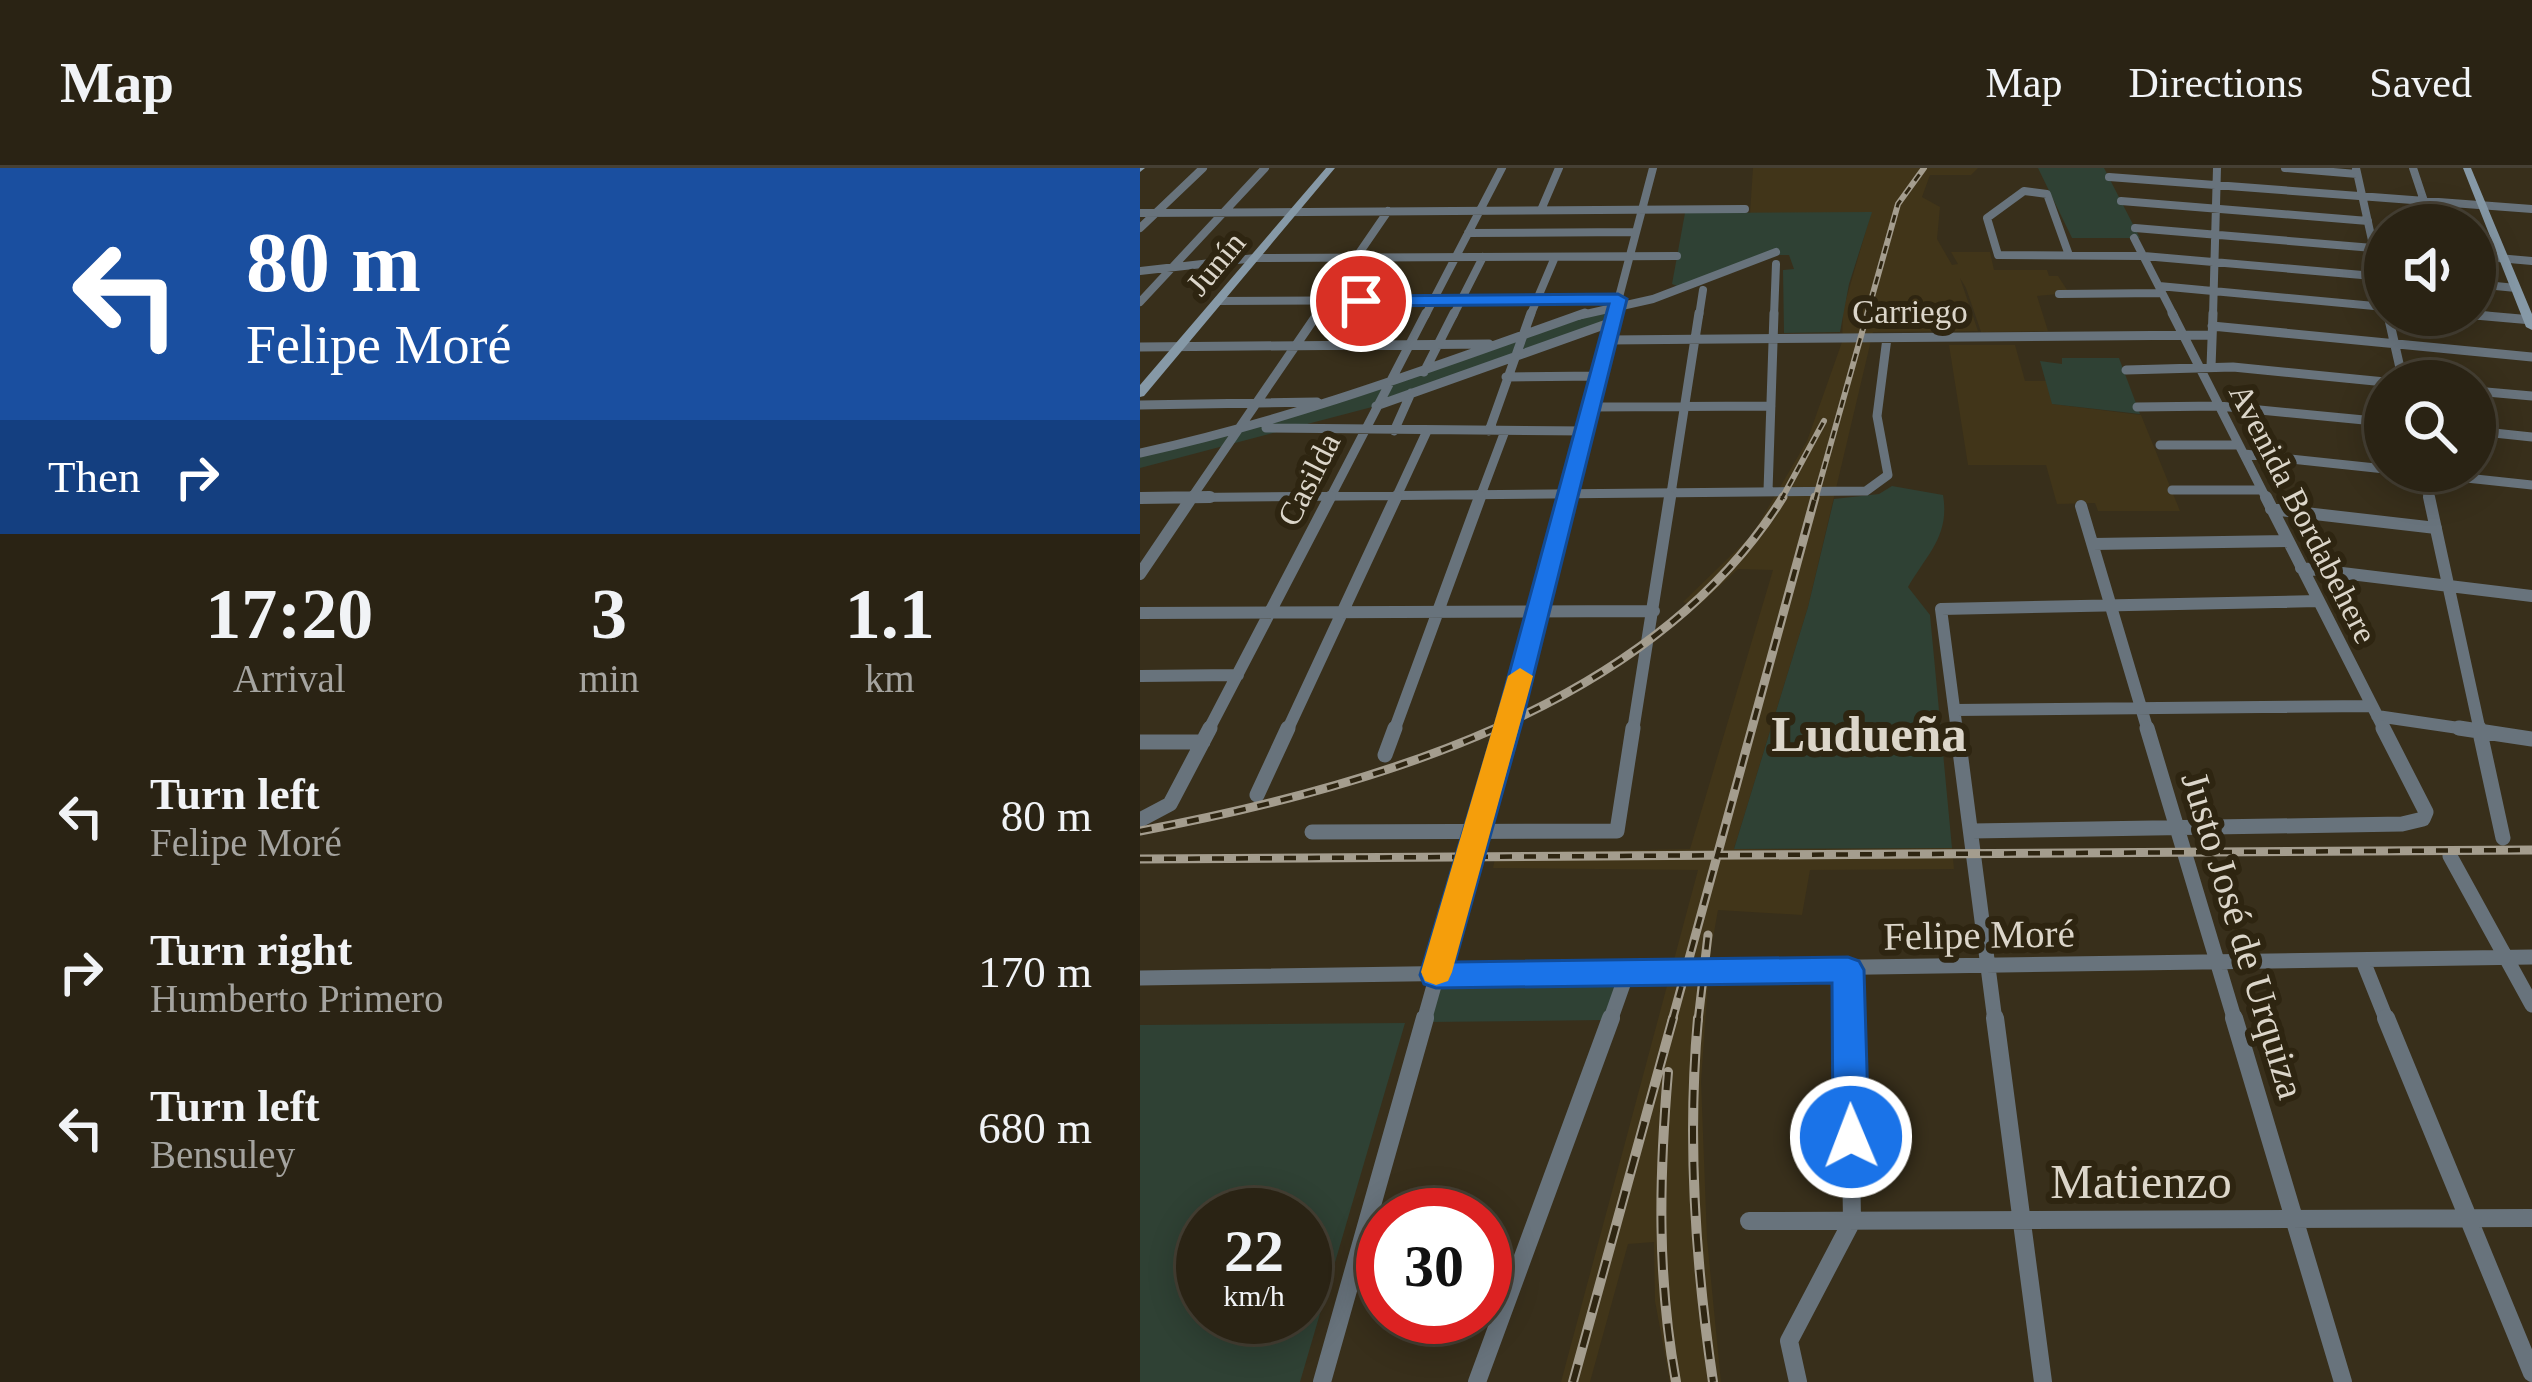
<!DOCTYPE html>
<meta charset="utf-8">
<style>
:root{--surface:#2a2314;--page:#322b1d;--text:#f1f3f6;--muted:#a5a4a0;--line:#464034}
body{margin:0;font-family:Georgia,serif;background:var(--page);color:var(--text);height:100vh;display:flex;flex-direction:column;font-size:45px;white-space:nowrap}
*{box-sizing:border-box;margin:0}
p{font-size:39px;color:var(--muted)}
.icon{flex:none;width:66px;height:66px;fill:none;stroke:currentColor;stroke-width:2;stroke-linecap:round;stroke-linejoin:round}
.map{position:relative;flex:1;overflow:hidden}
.details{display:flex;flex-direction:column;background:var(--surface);width:1140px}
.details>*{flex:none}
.top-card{background:#1a4fa0;color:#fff;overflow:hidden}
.fabs{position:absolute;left:1224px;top:36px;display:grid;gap:24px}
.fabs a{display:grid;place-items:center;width:132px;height:132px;border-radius:50%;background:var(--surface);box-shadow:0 6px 30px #0003,0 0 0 3px var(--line);font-size:60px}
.speed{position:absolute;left:36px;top:1020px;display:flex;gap:24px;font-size:60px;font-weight:700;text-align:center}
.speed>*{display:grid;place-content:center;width:156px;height:156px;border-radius:50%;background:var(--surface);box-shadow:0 6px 30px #0003,0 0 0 3px var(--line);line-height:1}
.speed small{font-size:30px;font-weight:400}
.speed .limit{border:18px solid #d22;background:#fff;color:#111}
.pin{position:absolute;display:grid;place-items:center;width:102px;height:102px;color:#fff;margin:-51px;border:6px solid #fff;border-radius:50%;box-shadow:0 3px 12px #0007}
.me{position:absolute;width:132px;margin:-66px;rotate:359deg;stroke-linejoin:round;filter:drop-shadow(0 0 9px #0008)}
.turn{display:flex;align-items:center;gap:42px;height:252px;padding:0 48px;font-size:54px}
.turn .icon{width:156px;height:156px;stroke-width:2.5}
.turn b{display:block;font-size:84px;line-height:102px}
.then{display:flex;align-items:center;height:114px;padding:0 48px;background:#0003;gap:24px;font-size:45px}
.eta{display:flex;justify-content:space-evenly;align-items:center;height:204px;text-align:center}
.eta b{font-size:72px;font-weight:800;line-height:84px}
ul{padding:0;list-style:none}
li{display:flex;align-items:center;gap:36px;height:156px;padding:0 48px}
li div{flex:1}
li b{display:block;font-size:45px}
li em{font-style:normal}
header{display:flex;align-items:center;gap:72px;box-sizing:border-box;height:168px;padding:0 60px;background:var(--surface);border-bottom:3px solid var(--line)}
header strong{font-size:57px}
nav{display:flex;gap:66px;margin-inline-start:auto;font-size:42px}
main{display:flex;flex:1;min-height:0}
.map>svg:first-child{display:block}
</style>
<header>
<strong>Map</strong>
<nav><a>Map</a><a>Directions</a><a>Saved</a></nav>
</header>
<main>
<section class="details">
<div class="top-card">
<div class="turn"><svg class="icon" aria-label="left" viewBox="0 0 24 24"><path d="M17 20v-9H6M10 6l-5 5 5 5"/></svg><div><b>80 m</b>Felipe Moré</div></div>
<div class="then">Then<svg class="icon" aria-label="right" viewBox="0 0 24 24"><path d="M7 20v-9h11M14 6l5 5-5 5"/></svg></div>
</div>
<div class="eta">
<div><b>17:20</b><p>Arrival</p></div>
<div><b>3</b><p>min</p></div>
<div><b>1.1</b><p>km</p></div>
</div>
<ul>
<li><svg class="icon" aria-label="left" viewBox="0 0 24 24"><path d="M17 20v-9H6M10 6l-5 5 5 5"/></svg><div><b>Turn left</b><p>Felipe Moré</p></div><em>80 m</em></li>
<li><svg class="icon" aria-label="right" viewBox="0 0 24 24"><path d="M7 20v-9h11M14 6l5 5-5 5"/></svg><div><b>Turn right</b><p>Humberto Primero</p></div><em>170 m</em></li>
<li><svg class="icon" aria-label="left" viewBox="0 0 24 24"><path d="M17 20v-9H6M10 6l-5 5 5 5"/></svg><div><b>Turn left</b><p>Bensuley</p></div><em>680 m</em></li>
</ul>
</section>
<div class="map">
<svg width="1392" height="1214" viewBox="0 0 1392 1214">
<rect width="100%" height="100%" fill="#382f1b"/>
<path fill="#413519" d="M613 0H838L831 7H790L782 29 800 39 797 71 812 97 818 96 811 84H850L854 102H907L909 108H918L929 125 897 128 908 163 841 164 826 120 820 110 838 163 733 164 668 439 594 681 812 680 814 701 670 702 662 747 578 742 570 787 561 913 567 1071 581 1214H530L515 1133 514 1074 488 1076 450 1214H421L558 702 353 700 356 685 550 681 633 402 598 401 557 439 543 434 612 367 667 273 702 174 703 142 731 45H610Z
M809 177H875L885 213H906L913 236 1001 247 1040 343H958L955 335 917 336 906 297H828Z"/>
<path fill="#2f4134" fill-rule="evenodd" d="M898 0H964L1000 70H932Z
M732 44 709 116 700 164 644 165 643 102 654 101 649 87H632L542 120 532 116 545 45Z
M479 138 475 153 236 238 0 300V285L97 264 460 140Z
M922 190H979L1000 246 912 236 900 193 922 196Z
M752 318 803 327C810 368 787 386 768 419L790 447 812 680 594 681 668 439 694 331 739 326Z
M478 811 464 852 289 854 301 812Z
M265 855 160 1214H0V857ZM165 1047V1149H63V1047Z"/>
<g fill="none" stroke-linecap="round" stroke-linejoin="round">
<path stroke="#68737c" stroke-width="8" d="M1145 0 1217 6
M1216 0 1245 131
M1273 0 1284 33
M969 9 1392 41
M981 33 1228 53
M401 42 419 0
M0 45 605 41
M0 60 63 0
M995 60 1245 81
M328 65 496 64
M994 70 1034 148
M929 87 907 26 884 23 847 50 858 87 1004 88 1245 109
M1335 88 1392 93
M0 103 115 90 537 88
M1335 116 1376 120
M1019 118 1245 139
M919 126 1022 125
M78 133 473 131
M0 134 125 0
M1335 147 1350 148
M176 148 248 43
M285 148 362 0
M313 148 343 89
M390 148 415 89
M437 148 513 131 636 84
M474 148 513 0
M559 148 563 122
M634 148 636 96
M1073 148 1077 0"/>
<path stroke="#68737c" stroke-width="9" d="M1032 145 1127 332
M1248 147 1263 213
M1335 147 1392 152
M1072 158 1392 189
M469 172 1072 167
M0 179 349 176
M1071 199 1073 145
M986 202 1093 199 1245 214
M284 204 314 145
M366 209 459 208
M1335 223 1392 228
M0 237 177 234
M236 238 475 153
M451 239 631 238
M997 239 1079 238 1245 254
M126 260 445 263
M254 263 271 225
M349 263 391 145
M1335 263 1392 269
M1020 277H1099
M0 285C153 252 298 197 445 145
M1104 286 1245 301
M1261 303 1392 317
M1283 303 1289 332
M1032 322H1122
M628 323 634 145
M0 330 726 323 748 307 737 248 747 170
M50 332 178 145
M189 332 286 145
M255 332 287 263
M339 332 365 263
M427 332 475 145
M530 332 559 145"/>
<path stroke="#68737c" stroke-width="12" d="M1126 329 1245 563
M1289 329 1340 563
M0 330 70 329
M941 338 1008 563
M1131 341 1296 360
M953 376 1148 373
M1161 400 1392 428
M0 406 52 329
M0 445 514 443
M0 508 98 507
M815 542 1231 538
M1237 548 1339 563
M68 563 190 329
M147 563 256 329
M254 563 340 329
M366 563 427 329
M493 563 530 329
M817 563 801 441 1178 433"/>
<path stroke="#68737c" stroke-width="15" d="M817 560 855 853
M1007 560 1095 853
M1319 560 1392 571
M1339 560 1363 670
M0 574H63
M245 587 255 560
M117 627 148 560
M0 652 30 636 70 560
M832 663 1262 656 1283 651 1286 644 1243 560
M172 664 477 663 493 560
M1310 688 1392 837
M1223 793 1247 853
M708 802 709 853
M0 810 1392 789
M284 853 367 560
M470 853 487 805"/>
<path stroke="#68737c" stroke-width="18" d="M855 850 903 1214
M1094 850 1203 1214
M1246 850 1392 1205
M609 1053 1392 1050
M182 1214 285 850
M337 1214 471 850
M658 1214 649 1173 712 1053 709 850"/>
<path fill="#8699a7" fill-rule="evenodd" d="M0 0H5L0 4Z
M186 0H195L4 228 0 229V217Z
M1323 0H1331L1392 146V162L1386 159Z"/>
<defs>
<path id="rail-far2" d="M641 332 684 253
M675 332 758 36 784 0"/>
<path id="rail-far1" d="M0 663C229 620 512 540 643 329
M0 691 1392 682
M532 853 675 329
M558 853 568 767"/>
<path id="rail" d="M558 850C547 971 555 1093 573 1214
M528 904C519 1009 517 1110 536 1214
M433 1214 533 850"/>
</defs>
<use href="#rail-far2" stroke="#a49d8e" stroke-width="6"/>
<use href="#rail-far1" stroke="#a49d8e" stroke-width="9"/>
<use href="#rail" stroke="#a49d8e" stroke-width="10"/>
<use href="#rail-far2" stroke="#2e2511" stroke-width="3" stroke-dasharray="8" stroke-linecap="butt"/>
<use href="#rail-far1" stroke="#2e2511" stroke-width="4.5" stroke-dasharray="12" stroke-linecap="butt"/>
<use href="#rail" stroke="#2e2511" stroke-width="6" stroke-dasharray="18" stroke-linecap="butt"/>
</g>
<path fill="#1a73e8" stroke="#114b97" stroke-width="3" d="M478 126 487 131 382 554 315 794 708 789 719 793 724 802 729 969 723 980 711 985 698 980 693 969 692 815 296 820 284 816 280 807 356 554 469 136 221 138 213 133 221 128Z"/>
<path fill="#f59e0b" d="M380 500 393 508 312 804 308 813 296 817 285 813 281 804 368 508Z"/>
<g text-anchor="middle" stroke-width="12" stroke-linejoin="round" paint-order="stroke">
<g font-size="33" fill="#dcd6ca" stroke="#2e2511">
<text transform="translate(75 95) rotate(-50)" y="12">Junín</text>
<text x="770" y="155">Carriego</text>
<text transform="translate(168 311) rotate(-63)" y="12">Casilda</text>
<text transform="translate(1164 345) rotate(63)" y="12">Avenida Bordabehere</text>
</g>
<g font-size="39" fill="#dcd6ca" stroke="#2e2511">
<text transform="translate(839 766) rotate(-1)" y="14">Felipe Moré</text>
<text transform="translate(1104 767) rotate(73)" y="14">Justo José de Urquiza</text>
</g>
<g font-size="48" fill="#dcd6ca" stroke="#2e2511">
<text x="1001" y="1030">Matienzo</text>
</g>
<g font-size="51" font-weight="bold" fill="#dcd6ca" stroke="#2e2511">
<text x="729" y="583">Ludueña</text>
</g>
</g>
</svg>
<div class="fabs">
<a><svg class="icon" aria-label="sound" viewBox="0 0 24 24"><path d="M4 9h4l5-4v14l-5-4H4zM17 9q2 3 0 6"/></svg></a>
<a><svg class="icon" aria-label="search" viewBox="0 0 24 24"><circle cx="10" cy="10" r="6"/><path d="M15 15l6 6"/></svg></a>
</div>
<div class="speed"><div>22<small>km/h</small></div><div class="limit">30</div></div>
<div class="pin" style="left:221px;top:133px;background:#d93025"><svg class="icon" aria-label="arrive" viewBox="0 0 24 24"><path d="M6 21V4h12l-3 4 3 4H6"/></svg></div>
<svg class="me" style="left:711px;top:969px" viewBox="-20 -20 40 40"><circle r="17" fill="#1a73e8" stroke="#fff" stroke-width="3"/><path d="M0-11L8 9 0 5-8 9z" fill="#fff"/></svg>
</div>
</main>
